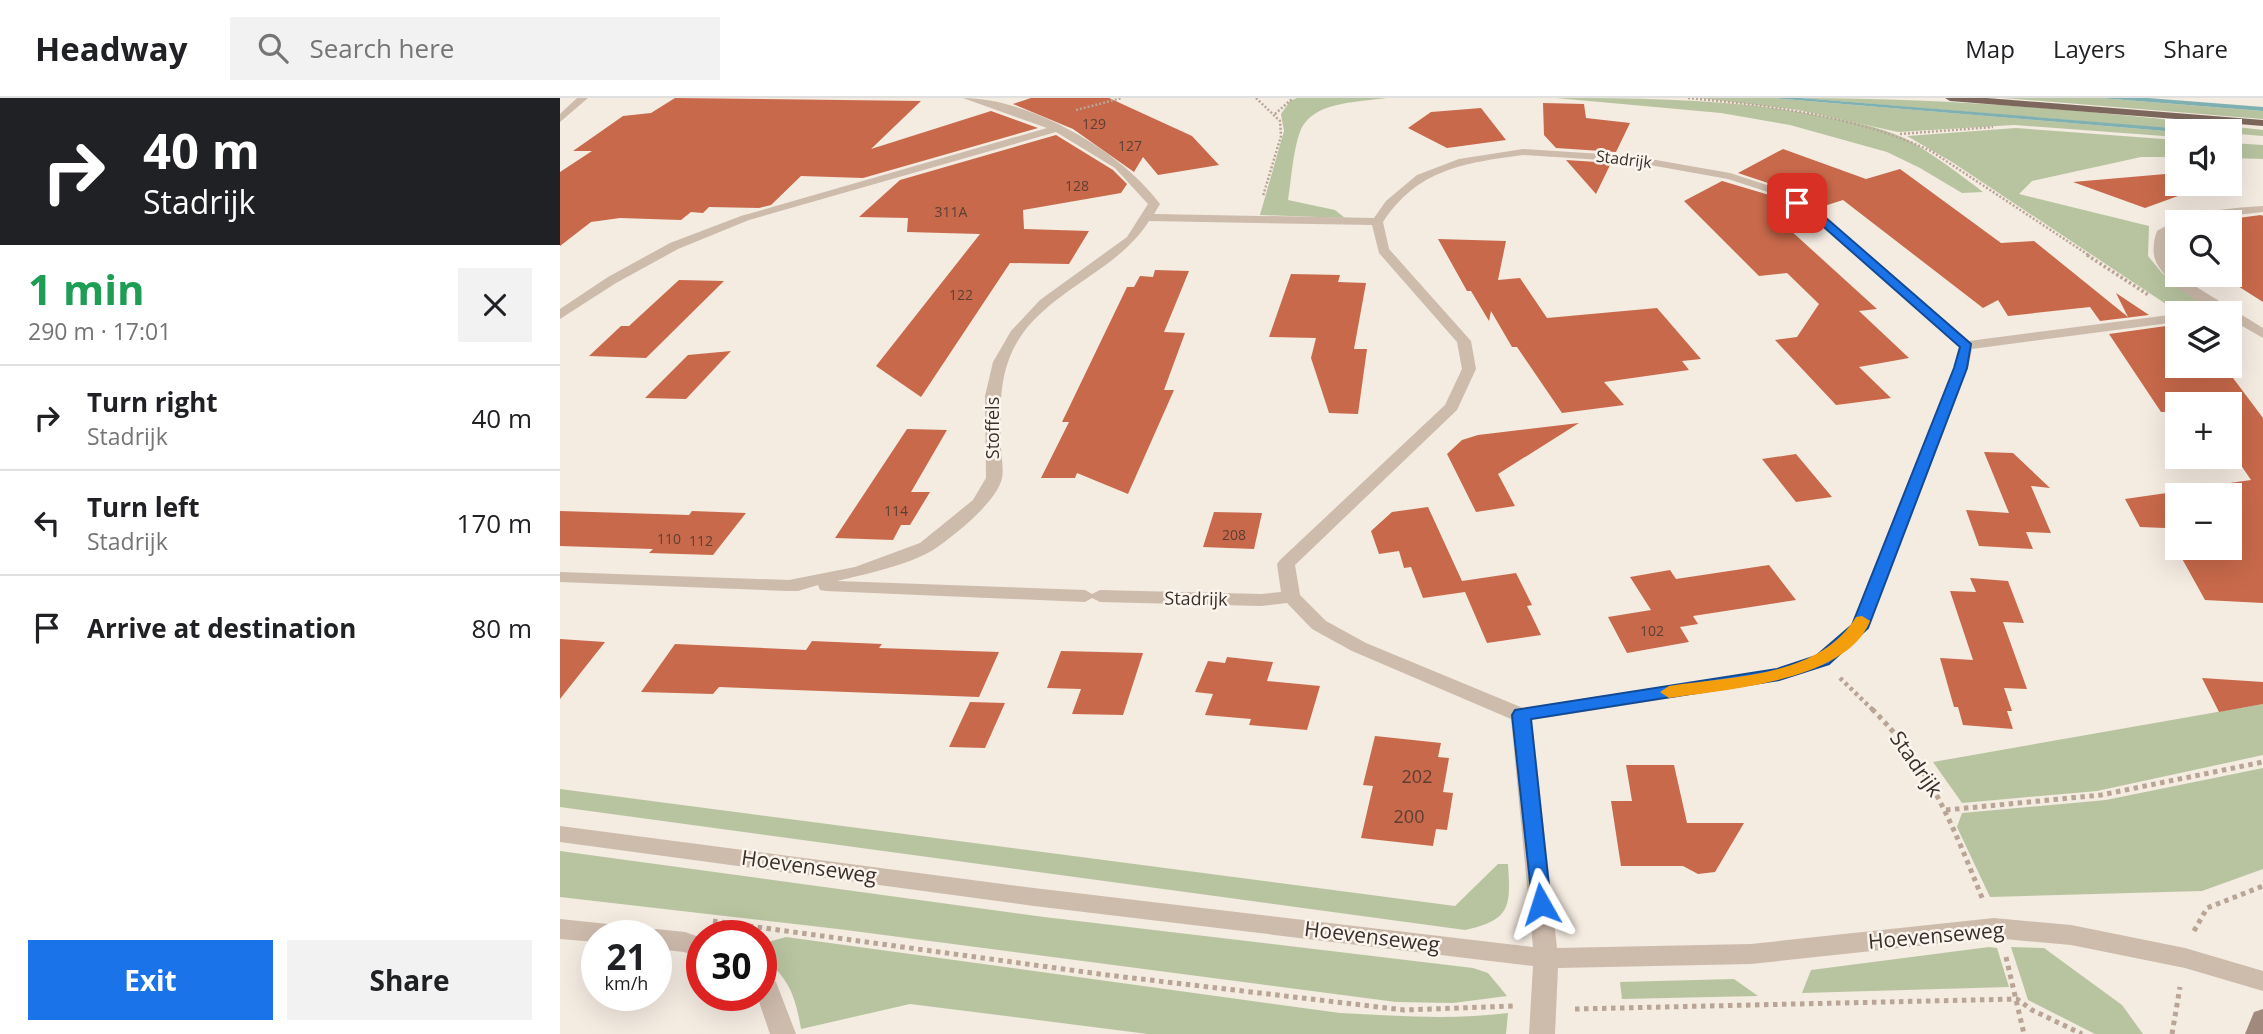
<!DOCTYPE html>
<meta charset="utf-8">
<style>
:root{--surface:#fff;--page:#f2f2f2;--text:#202124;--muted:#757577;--line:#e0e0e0;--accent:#1a73e8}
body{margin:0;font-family:"Open Sans",sans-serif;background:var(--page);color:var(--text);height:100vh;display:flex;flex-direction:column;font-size:26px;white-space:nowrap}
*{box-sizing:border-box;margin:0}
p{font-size:23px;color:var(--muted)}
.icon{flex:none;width:38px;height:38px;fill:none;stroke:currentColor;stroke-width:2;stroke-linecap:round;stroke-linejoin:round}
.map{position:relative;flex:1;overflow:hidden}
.sheet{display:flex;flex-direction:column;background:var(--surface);width:560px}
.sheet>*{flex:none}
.hud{background:#202124;color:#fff;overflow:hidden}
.tools{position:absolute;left:1605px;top:21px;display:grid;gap:14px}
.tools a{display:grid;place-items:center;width:77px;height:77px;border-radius:0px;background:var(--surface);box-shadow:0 7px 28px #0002;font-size:35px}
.speed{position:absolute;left:21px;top:822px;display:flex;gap:14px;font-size:35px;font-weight:700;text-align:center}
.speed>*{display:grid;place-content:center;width:91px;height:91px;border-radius:50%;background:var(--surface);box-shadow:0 7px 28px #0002;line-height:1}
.speed small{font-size:18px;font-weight:400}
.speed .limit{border:10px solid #d22;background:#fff;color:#111}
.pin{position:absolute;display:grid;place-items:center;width:60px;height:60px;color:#fff;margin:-30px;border-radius:14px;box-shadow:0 4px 10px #0006}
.me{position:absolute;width:77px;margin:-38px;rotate:354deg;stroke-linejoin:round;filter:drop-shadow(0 0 5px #0008)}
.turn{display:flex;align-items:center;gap:24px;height:147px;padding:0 28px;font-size:32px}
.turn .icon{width:91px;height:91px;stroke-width:2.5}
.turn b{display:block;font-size:49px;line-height:60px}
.round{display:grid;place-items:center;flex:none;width:74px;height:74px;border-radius:0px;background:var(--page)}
.overview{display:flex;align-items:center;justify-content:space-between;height:119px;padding:0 28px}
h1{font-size:42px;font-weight:700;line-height:52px;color:#1e9e55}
.cta{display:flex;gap:14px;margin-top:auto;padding:14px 28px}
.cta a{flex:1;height:80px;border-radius:0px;background:var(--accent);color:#fff;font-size:28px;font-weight:700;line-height:80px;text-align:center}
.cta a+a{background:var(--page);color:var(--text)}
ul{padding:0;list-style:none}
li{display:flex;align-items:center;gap:21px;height:105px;padding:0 28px;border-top:2px solid var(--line)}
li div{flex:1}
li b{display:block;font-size:26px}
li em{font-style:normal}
header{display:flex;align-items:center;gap:42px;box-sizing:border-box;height:98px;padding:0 35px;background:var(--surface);border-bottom:2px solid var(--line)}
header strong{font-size:33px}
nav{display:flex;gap:38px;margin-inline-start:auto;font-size:24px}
.search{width:490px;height:63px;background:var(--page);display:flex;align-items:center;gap:18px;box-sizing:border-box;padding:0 24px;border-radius:0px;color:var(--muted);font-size:26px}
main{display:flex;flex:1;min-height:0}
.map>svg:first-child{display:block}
</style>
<header>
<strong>Headway</strong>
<div class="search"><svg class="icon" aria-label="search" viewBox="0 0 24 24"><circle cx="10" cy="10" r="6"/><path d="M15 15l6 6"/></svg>Search here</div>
<nav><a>Map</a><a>Layers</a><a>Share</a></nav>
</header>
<main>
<section class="sheet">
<div class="hud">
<div class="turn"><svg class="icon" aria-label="right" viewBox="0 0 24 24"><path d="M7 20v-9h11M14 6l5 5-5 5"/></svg><div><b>40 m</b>Stadrijk</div></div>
</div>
<div class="overview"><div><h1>1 min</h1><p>290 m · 17:01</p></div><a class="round"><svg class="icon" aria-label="close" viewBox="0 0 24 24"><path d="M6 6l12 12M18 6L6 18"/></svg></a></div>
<ul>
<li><svg class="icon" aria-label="right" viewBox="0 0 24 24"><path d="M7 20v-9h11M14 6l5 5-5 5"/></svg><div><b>Turn right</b><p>Stadrijk</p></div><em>40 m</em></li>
<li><svg class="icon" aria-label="left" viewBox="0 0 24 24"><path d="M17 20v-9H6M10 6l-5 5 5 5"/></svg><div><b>Turn left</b><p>Stadrijk</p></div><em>170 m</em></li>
<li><svg class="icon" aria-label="arrive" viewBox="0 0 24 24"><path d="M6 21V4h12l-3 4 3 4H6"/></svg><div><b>Arrive at destination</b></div><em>80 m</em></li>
</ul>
<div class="cta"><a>Exit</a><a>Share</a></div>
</section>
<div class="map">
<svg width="1703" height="936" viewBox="0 0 1703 936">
<rect width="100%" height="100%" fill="#f4ebe1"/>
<path fill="#b8c4a0" d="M737 0H826C801 4 760 3 744 26 734 39 731 85 728 102L775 112 785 120 700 117 724 33 721 16 730 3Z
M996 0C1087 0 1177 1 1267 19 1292 24 1320 29 1344 40 1372 55 1398 75 1423 94L1402 95 1360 70 1327 54 1230 27 1161 15Z
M1140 0H1213L1617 34V39L1454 27 1338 34 1238 12Z
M1241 0C1395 0 1549 14 1703 32V38Z
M1443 0H1540L1703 13V21Z
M1456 30 1617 42V59H1581L1472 83 1459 96 1589 128 1588 158 1602 175 1638 201 1643 210 1618 214 1392 64 1347 38Z
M1670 45 1703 47V61L1670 60Z
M1703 606V657L1537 693 1402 705 1373 664Z
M1703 670V771L1642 793 1430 799 1397 729 1402 715 1546 702Z
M0 691 895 808 938 766H948C951 810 950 822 905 832L0 709Z
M0 753 484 819 913 870 928 875 947 898 893 905 836 904 278 831 0 799Z
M226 839 780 915C836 918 892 922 948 915L946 936H588L350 906 241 931C235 896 229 881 201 857V846Z
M1429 849 1437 850 1449 889 1242 895 1251 872Z
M1451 849 1484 850 1562 907 1583 936H1535L1468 902Z
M1174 881 1198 898 1062 901 1060 884Z"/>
<path fill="#7fb0b2" d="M1213 0H1241L1649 33 1617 34Z
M1540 0H1588L1703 9V13Z"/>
<path fill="#c8694b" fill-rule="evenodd" d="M115 0 361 3 311 51 431 13 478 30 303 80 241 78 211 107 199 110 149 109 143 115 131 114 121 122 60 120 31 124 0 148V74L32 53H13L63 18 91 15Z
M471 0H549L632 38 659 67 598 77 583 59 574 74 513 31 453 6Z
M983 5 1024 6 1026 20 1070 25 1056 54 996 50 984 37Z
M921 10 946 42 887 50 848 30 871 14Z
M496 37 553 72 567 86 561 95 463 112 464 131 529 133 509 166 450 165 361 299 316 268 420 136 347 134 348 120 299 119 340 82Z
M1223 51 1306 81 1340 71 1441 145 1474 143 1568 219 1556 195 1589 217 1540 223 1530 209 1448 218 1438 202 1423 210 1283 102 1258 110 1226 91 1178 75Z
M1006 62 1051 65 1036 96Z
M1617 75V86H1651L1585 110 1513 84Z
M1162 83 1216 99 1241 114 1218 121 1317 211 1299 213 1349 260 1299 269 1331 300 1276 307 1215 242 1237 239 1259 206 1227 175 1199 178 1124 103Z
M1701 117 1703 118V204L1670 183V121Z
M878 141 946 143 938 182 960 180 987 220 1097 210 1141 261 1122 263 1129 272 1044 284 1064 307 1002 315 957 249H952L931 213 929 223 911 193H907Z
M595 172 629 173 604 234 625 235 604 292H614L568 396 517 375 515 380H481L509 324H502L567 189H574L580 178 593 179Z
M731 176 780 177 778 184 806 185 794 251H807L798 316 769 315 751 260 756 240 709 239Z
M119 182 164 183 86 260 29 258 61 228H69Z
M1606 228 1617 235V268H1664L1703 320V505L1645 502 1605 430 1580 429 1565 401 1648 389 1670 393V385L1691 382 1670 351V306H1617V318L1615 314H1601L1549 236ZM1617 397H1670V450H1617Z
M171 253 126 301 85 300 128 257Z
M1019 325 938 376 955 408 916 414 887 356 902 342 918 337Z
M347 331 387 332 351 394H370L350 427H341L333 442 275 440Z
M1424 354 1453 355 1490 390 1471 388 1491 435 1466 434 1473 451 1419 448 1406 412 1449 415Z
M1236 356 1272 399 1236 404 1202 361Z
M868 409 902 483 956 475 972 507 967 508 981 537 927 545 905 494 863 500 851 469 844 470 839 453 819 456 811 433 832 414Z
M0 413 129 417 132 413 186 415 153 457 89 455 93 451 0 448Z
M654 414 702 415 694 451 643 449Z
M1209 467 1236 502 1133 518 1138 526 1120 529 1129 544 1067 555 1048 519 1091 512 1070 479 1110 472 1116 481Z
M1410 480 1448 483 1464 525 1443 524 1467 591 1444 590 1452 613H1447L1453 631 1403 627 1398 609H1394L1380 560 1413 562 1390 493 1416 494Z
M0 541 45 544 0 601Z
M252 543 322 546 319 550 439 554 419 599 159 589 153 596 81 594 115 546 246 552Z
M501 553 583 555 563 617 512 616 521 591 487 590Z
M667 559 713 564 707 583 760 588 747 632 689 627 691 621 645 617 653 596 635 594 648 563 665 565Z
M1642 580 1703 584V606L1659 614Z
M410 604 445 605 425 650 389 649Z
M815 638 881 645 878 659 889 660 883 694 893 695 887 732 876 731 873 748 801 740 813 688 803 687Z
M1066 667H1114L1127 725H1184L1155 774 1138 776 1123 768H1061L1051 703H1072Z"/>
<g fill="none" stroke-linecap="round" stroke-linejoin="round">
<path stroke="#b9a596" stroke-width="2.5" stroke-dasharray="2 2" stroke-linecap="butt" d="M696 0 720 23 721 38 703 98
M1128 0C1212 8 1293 17 1371 53L1530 158
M516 12 562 0
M715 16 733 0
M1340 36 1433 29"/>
<path stroke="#b9a596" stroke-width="3.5" stroke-dasharray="2.5 2.5" stroke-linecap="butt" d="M1527 157 1590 198"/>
<path stroke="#b9a596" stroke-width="4.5" stroke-dasharray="3.5 3.5" stroke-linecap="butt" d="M1280 580 1314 613"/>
<path stroke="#b9a596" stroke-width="5" stroke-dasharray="4.5 4.5" stroke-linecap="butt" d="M1312 611C1372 671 1392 726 1423 802
M1386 712 1541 697 1703 664
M153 823 547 877 844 912 954 908
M1634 833 1647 810 1703 788
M1446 859 1464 936
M1015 911 1457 901 1472 912 1522 936
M1612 936 1620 889"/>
<path fill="#cdbbac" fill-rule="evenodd" d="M17 0H28L0 24V16Z
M403 0C470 0 561 53 600 106L594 116 814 120 826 103 857 77 899 61 963 51 1073 58 1170 75 1225 93 1257 112 1409 243 1617 216V224L1412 251 1408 270 1308 530 1270 566 1219 583 972 622 997 850 1191 846 1434 820 1511 827 1625 850 1703 873V893L1625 870 1511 847 1434 840 1191 866 998 870 995 936H969L973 868 474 808 0 744V728L474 790 973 849 951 621 792 553 752 531 727 505 701 508 540 504 532 500 525 504 266 493 260 492 258 487 238 493H227L0 484V474L229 482 295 469 360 445 413 402 426 380 425 298 433 264 451 233 480 202 567 139 588 106 555 70 496 34 189 122 118 151 56 185 0 221V211L48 179 110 145 181 118 487 30ZM963 57 1073 64 1168 81 1217 97 1249 116 1399 249 1394 270 1291 527 1256 558 1217 571 963 610 806 545 766 523 740 497 735 467 897 312 916 271 911 243 829 151 823 124C858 71 904 65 963 57ZM589 123 812 127 819 155 897 244 902 271 885 307 720 462 717 466 721 494 701 496 540 492 532 496 525 492 277 483C303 477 351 466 373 452 394 438 437 404 442 380 444 370 441 357 441 348 440 307 438 270 463 235 497 189 559 171 589 123Z
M1703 108V114L1617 124V131L1607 138C1605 155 1609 163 1617 177L1703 230V240L1670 221V215C1649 215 1601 182 1595 161 1592 152 1594 141 1597 133 1632 112 1662 111 1703 108Z
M0 821 67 828 75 831 79 838H37V844L0 841Z
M96 831 125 834 142 840V860L124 854 96 851V838H86L88 834Z
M201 876 216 884 236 936H210L197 898H201Z"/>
<path fill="#a18a7d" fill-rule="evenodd" d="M1703 911V936H1685L1694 914Z"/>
<path fill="#7d675c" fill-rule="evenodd" d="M1385 0H1427L1703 22V28L1390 3Z"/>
</g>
<path fill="#1a73e8" stroke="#114b97" stroke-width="2" d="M1237 102 1257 112 1411 246 1407 270 1308 530 1269 566 1219 582 971 621 991 806 988 812 981 814 973 812 952 617 955 612 1217 571 1256 558 1292 527 1394 270 1400 249 1249 116 1233 107 1232 105Z"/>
<path fill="#f59e0b" d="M1302 518 1310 523C1286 584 1165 591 1109 600L1100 594 1109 588C1171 578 1259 580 1296 519Z"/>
<g text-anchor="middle" stroke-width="5" stroke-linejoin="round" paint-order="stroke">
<g font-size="14" fill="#5e3e33">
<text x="534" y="31">129</text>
<text x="570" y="53">127</text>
<text x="517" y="93">128</text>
<text x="391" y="119">311A</text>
<text x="401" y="202">122</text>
<text x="336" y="418">114</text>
<text x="674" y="442">208</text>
<text x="109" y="446">110</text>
<text x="141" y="448">112</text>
<text x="1092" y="538">102</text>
</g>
<g font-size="16" fill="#3b302b" stroke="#fbf5ee">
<text transform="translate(1064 61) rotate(7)" y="6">Stadrijk</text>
</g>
<g font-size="18" fill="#3b302b" stroke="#fbf5ee">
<text transform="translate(433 330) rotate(-90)" y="6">Stoffels</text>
<text transform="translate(636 501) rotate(1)" y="6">Stadrijk</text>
</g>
<g font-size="18" fill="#5e3e33">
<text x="857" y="685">202</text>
<text x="849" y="725">200</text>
</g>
<g font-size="21" fill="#3b302b" stroke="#fbf5ee">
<text transform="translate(1356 666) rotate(55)" y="7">Stadrijk</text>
<text transform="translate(249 769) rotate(8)" y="7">Hoevenseweg</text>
<text transform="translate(1376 838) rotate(-5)" y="7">Hoevenseweg</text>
<text transform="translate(812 839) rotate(7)" y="7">Hoevenseweg</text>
</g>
</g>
</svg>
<div class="tools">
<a><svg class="icon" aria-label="sound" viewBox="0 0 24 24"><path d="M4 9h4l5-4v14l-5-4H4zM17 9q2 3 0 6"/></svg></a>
<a><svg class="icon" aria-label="search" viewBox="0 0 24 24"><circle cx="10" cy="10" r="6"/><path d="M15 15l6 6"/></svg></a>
<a><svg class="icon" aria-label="layers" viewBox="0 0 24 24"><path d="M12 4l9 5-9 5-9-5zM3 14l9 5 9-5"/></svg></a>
<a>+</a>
<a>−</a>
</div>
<div class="speed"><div>21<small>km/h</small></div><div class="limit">30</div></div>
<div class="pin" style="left:1237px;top:105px;background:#d93025"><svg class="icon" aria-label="arrive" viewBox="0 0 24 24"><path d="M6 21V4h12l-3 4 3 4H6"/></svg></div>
<svg class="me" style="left:981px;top:806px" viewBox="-20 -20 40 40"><path d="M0-17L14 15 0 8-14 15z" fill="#1a73e8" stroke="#fff" stroke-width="4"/></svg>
</div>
</main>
